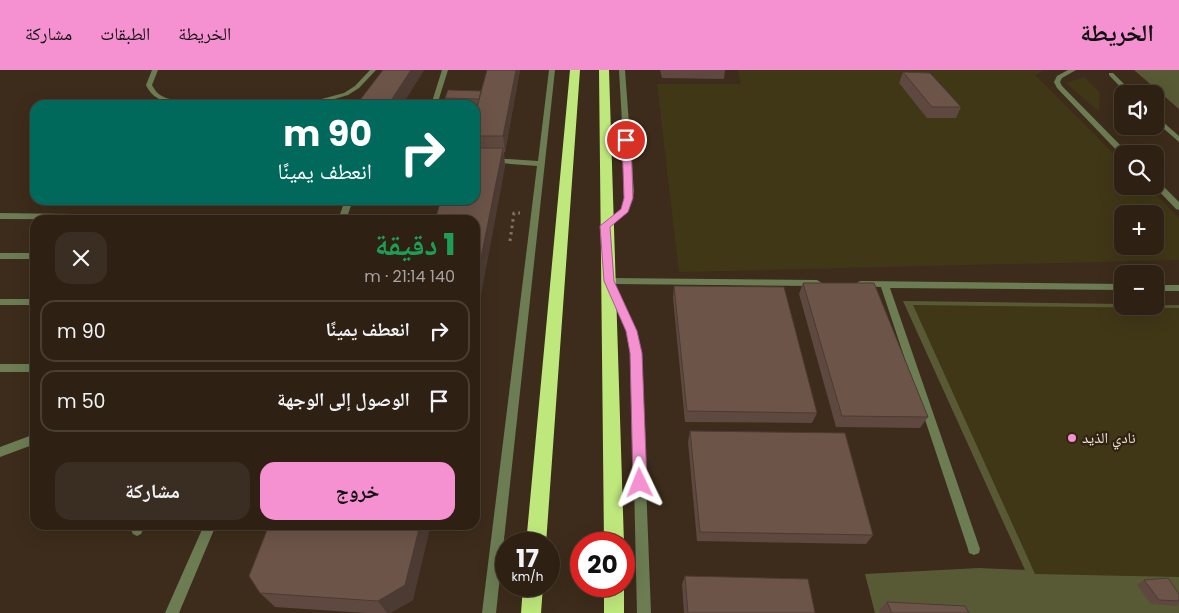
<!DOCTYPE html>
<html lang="ar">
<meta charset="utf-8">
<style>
:root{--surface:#2e2114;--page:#3a2e22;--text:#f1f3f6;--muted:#a7a3a0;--line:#493e34;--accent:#f590d1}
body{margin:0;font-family:Poppins,"Noto Naskh Arabic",sans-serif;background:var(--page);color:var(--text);direction:rtl;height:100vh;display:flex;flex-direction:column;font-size:19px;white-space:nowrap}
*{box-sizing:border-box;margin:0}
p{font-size:16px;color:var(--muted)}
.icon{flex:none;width:28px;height:28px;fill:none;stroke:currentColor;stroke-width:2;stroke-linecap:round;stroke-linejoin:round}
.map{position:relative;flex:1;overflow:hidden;direction:ltr}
.panel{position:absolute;left:30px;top:145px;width:450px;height:315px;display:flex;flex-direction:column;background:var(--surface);border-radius:15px;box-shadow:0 5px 20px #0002,0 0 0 1px var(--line);direction:rtl}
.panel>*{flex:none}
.top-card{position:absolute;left:30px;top:30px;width:450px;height:105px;border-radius:15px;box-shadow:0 5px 20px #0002,0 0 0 1px var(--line);direction:rtl;background:#00695c;color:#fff;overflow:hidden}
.controls{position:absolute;left:1114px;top:15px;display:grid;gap:10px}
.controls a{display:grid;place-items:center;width:50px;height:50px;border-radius:10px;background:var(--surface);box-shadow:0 5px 20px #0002,0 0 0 1px var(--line);font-size:25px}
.speed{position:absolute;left:495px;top:462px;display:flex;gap:10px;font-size:25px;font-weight:700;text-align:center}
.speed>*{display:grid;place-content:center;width:65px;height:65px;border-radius:50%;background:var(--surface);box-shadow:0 5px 20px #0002,0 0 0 1px var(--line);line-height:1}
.speed small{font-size:12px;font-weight:400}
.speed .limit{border:8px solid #d22;background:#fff;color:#111}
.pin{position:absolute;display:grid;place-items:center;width:42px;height:42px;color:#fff;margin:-21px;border:2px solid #fff;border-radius:50%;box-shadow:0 1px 5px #0007}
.me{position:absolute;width:55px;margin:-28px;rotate:358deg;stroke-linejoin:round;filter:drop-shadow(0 0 4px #0008)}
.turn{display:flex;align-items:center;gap:18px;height:105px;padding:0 25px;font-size:22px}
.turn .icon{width:65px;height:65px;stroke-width:2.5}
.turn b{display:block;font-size:35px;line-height:42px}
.round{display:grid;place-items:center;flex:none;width:52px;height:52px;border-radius:15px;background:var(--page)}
.head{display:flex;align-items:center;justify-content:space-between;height:85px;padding:0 25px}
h1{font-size:30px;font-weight:800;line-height:38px;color:#1e9e55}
.action{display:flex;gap:10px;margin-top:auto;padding:10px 25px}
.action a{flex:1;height:58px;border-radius:15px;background:var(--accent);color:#111;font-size:20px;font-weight:800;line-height:58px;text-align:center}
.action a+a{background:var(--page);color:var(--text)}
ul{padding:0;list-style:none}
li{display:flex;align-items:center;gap:15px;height:62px;margin:0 10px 8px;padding:0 15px;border:2px solid var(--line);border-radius:15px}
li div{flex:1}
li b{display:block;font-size:19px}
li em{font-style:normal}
header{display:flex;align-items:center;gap:30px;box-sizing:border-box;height:70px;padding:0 25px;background:var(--accent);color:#111}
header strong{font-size:24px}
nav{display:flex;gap:28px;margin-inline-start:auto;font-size:18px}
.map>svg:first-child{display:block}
</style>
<header>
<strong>الخريطة</strong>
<nav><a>الخريطة</a><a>الطبقات</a><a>مشاركة</a></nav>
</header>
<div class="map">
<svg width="1179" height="543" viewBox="0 0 1179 543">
<rect width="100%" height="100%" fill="#3d2c1b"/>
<path fill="#585a35" d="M1134 0H1179V39Z
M903 231 1122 234V236L1179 235V543H875L865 504 979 498 1025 500Z"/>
<path fill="#403717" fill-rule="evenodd" d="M738 0H1044L1035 5 1122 92V116H1147L1179 148V190L679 202 657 14H741ZM1122 144H1155V176H1122Z
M1084 7 1100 23 1099 42 1066 13Z
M913 235 1179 238V507L1035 504Z"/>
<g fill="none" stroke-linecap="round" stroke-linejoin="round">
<path stroke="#827465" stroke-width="3" stroke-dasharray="2.5 4" stroke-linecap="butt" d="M510 171 514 143H520"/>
<path fill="#6c7d53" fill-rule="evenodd" d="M152 0H158L152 15C156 23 161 27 170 29L314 31 344 23 355 16 370 0H376L359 18 348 25 314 35 180 34C165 32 153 30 146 15Z
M619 0H625L634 122 628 142 605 159 601 156 621 139 626 122Z
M345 130H353L346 150H338Z
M0 143 284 147 288 150 0 149Z
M0 183H35V189H0Z
M609 208 817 210 822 213 817 216 615 214 636 261 641 283 651 543H637L631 283 626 261 604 211Z
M861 211 1122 214V220L890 218 980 479 979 483 974 485 969 483 968 479 881 217 858 216 856 214 858 212Z
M1155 215H1179V221H1155Z
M0 229H35V235H0Z
M0 294H35V302H0Z
M35 364V374L0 387V377Z
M133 455H145L141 464 137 466 133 464 131 460Z
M204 455H216L179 543H165Z"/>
<path fill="#6c7d53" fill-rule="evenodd" d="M442 0H448L437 35H431Z
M549 0H555L496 543H482L537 96 475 91V87L538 91Z
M1068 0H1076L1062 8 1060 12 1062 16 1129 84H1122V86L1057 18 1054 12 1057 6Z
M1109 3H1113L1134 24H1127L1109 5Z
M1155 45 1179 66V72L1155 51Z
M1155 111H1158L1179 132V140L1176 139 1154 116Z"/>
<path fill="#bfe87c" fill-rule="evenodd" d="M570 0H580L546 474H526Z
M599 0H609L624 474H604Z
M624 515V543H604V516Z
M523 516H543L541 543H521Z"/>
</g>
<path fill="#5e483f" d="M424 0 402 35H362L360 30Z
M487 0H520L505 82H504L505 97 475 130V45L478 34H446L445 28 481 21Z
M660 0H725L724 9 662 8Z
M903 2 961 37 956 48H927L899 13Z
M803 213 928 347 920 358 836 357 799 224Z
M674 216 817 343 812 353 685 352 673 228Z
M690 361 873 465 866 474 697 471 688 372Z
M685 506 815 543H684L682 514Z
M1144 510 1179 524V534L1176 536 1151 534 1137 515Z
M260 523 413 530 390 543H366L275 537Z
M887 532 969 543H880L879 540Z"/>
<path fill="#4c3b33" d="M411 0H424L402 35H390V32Z
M516 0H520L505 82 503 66Z
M503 78 505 97 475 258V218Z
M420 455H431L413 530 390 543H387L378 531Z"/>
<path fill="#6d5449" stroke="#4c3b33" d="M383 0H411L390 32 360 30Z
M487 0H516L503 66H475V45Z
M903 2 930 3 961 37H932Z
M448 20 481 21 479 29 445 28Z
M475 78H503L475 218V150H435L441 130H475Z
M803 213H874L928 347 842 346Z
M674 216 784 217 817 343 687 341Z
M690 361 845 363 873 465 700 462Z
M269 455H420L405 515 378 531 260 523 249 506Z
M685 506 808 509 815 543H688Z
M1168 508 1179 524V531L1159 530 1144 510Z
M887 532 965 536 969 543H892Z"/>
<path fill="#f590d1" stroke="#9f5e88" d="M626 67 631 70 633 128 628 142 610 157 614 211 637 261 642 283 647 413 645 417 640 419 635 417 633 413 630 283 626 261 604 211 600 156 621 139 624 128 622 70Z"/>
<circle fill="#f590d1" stroke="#322311" stroke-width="2" cx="1072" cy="368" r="5"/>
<g text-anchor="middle" stroke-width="4.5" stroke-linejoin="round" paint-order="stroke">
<g font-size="15" fill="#f1e6db" stroke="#322311" text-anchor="start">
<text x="1082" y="373">نادي الذيد</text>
</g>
</g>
</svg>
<div class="controls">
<a><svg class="icon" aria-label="sound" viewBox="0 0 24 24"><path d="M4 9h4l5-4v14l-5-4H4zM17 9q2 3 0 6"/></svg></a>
<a><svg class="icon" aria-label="search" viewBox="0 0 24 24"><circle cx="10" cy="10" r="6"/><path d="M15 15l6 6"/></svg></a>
<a>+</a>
<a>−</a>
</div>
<div class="speed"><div>17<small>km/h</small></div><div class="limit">20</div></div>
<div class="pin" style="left:626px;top:70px;background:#d93025"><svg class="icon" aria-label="arrive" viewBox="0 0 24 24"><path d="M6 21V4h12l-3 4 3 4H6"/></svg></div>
<svg class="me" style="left:640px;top:413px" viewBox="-20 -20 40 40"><path d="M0-17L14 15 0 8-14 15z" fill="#f590d1" stroke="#fff" stroke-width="4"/></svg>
<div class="top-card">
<div class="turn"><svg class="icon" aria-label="right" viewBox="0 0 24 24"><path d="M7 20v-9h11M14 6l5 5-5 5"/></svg><div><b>90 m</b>انعطف يمينًا</div></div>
</div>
<section class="panel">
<div class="head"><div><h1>1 دقيقة</h1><p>140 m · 21:14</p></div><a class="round"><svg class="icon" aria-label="close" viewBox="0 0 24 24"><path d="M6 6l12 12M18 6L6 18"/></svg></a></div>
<ul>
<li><svg class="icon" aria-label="right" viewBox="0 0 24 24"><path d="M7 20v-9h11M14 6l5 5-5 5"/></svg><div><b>انعطف يمينًا</b></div><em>90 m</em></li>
<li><svg class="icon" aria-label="arrive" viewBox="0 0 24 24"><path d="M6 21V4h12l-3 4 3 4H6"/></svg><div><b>الوصول إلى الوجهة</b></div><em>50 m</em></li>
</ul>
<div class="action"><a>خروج</a><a>مشاركة</a></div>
</section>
</div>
